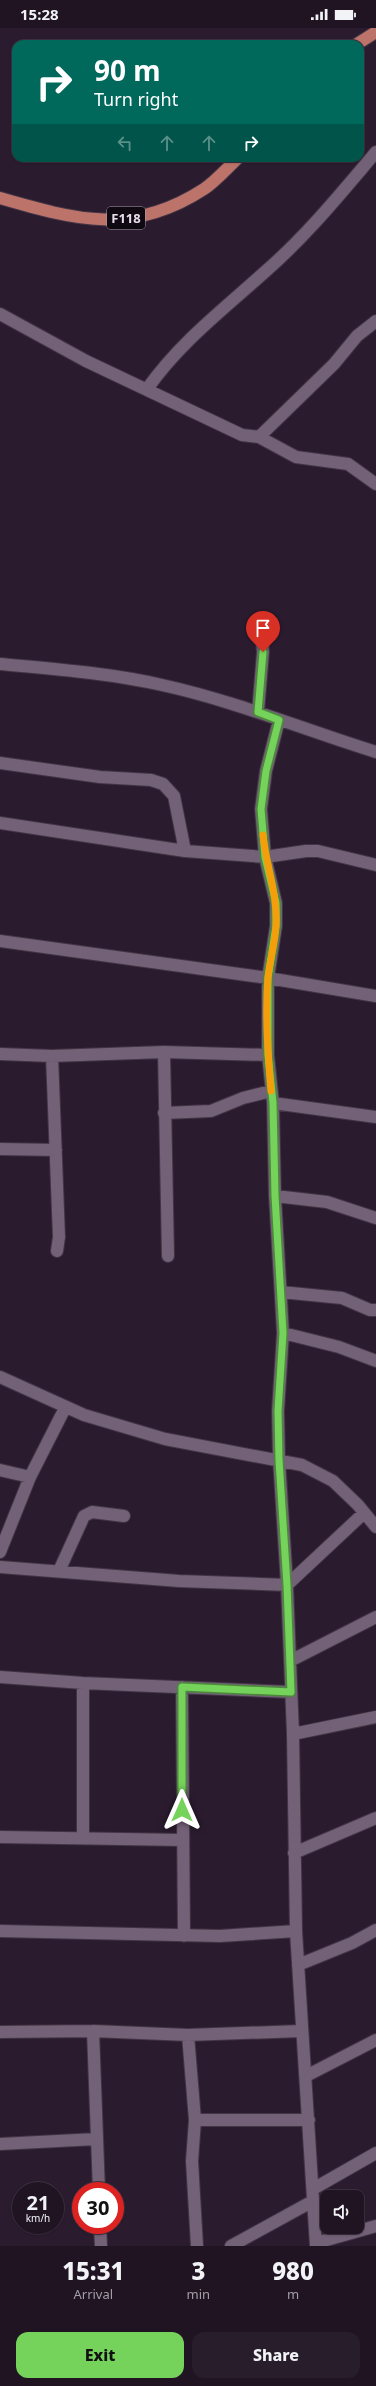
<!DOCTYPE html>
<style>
:root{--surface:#201423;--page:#281d2b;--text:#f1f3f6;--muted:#a29ea6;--line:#3d3341;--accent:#75d25b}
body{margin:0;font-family:"Noto Sans",sans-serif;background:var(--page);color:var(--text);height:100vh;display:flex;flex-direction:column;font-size:15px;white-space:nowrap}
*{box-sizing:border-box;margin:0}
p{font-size:13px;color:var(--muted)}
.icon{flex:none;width:22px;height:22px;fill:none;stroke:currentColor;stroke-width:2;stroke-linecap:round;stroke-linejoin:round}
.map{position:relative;height:2218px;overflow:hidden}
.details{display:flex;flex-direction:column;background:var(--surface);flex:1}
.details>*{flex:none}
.hud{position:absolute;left:12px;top:12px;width:352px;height:122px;border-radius:12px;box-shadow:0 1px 3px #0004,0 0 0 1px var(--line);background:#00695c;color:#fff;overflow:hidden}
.controls{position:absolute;left:320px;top:2162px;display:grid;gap:8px}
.controls a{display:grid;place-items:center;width:44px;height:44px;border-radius:8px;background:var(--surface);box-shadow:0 1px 3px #0004,0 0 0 1px var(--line);font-size:20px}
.speed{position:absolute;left:12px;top:2154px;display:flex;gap:8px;font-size:20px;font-weight:700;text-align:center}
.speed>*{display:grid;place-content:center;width:52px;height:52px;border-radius:50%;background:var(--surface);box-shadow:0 1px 3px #0004,0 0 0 1px var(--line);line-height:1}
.speed small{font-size:10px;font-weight:400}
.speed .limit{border:6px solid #d22;background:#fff;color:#111}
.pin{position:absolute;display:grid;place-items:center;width:34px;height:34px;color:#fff;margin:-41px -17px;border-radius:50% 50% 50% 0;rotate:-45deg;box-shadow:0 0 4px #0007}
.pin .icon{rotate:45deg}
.me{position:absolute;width:44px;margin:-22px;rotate:0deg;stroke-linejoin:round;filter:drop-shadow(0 0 3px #0008)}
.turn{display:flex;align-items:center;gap:14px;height:84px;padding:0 16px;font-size:18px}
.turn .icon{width:52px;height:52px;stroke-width:2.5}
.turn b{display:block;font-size:28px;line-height:34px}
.lanes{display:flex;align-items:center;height:38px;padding:0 16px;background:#0003;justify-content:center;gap:20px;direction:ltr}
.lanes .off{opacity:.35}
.eta{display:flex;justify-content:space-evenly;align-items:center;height:68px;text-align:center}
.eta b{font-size:24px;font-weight:800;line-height:28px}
.primary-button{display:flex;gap:8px;margin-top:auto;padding:8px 16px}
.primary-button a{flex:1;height:46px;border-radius:12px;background:var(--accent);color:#111;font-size:16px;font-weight:800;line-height:46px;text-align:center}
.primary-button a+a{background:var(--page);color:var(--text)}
.status{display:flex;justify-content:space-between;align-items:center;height:28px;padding:0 20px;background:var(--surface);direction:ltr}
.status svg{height:11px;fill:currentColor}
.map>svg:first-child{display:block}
</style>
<div class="status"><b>15:28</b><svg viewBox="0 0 49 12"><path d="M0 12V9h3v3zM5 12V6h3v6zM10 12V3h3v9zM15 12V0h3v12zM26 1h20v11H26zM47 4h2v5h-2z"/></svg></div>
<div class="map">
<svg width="376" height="2218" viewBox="0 0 376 2218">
<rect width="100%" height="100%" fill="#2b1b2f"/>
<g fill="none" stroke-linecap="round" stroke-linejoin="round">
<defs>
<path id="minor" d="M0 286 86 333 242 407 259 409 296 429 348 436 376 456
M147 361C180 314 225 280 267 242 308 206 341 165 376 124
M259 409 334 336 357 308 376 293
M0 636C54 641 109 645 162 657 235 673 305 702 376 724
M258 684 263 624 261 602
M279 692 266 743 261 781 265 829 276 875V898L268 950V1027L273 1075 275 1168 283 1305 278 1383 279 1431 287 1557 293 1706 296 1903 316 2218
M0 735 100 749 151 752 163 756 174 768 185 823
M0 795 185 823 265 829 306 823H318L376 837
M0 913 268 950 376 968
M164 1024 168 1228
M0 1026 52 1028 164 1024 268 1027
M52 1028 59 1209 57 1223
M273 1075 376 1089
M164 1085 211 1083 243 1070 271 1063
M0 1121 56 1122
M275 1168 327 1174 376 1190
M281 1264 342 1270 370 1282H376
M283 1305 339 1319 376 1333
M0 1349 84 1387 165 1411 302 1437 333 1453 358 1477 376 1499
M0 1442 30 1449
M0 1524 30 1449 65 1380
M0 1539 179 1553 287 1557 364 1485
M59 1543 84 1488 92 1484 124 1488
M290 1633 376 1589
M0 1649 83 1655 291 1664
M182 1659 184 1908
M293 1706 376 1689
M0 1809 182 1812
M83 1810V1655
M294 1825 376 1790
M0 1903 220 1908 296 1903
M298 1937 352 1915 376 1902
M93 2003 99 2163
M0 2004 93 2003 188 2007 301 2003
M188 2007 195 2092 192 2133 197 2218
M306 2048 376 2012
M195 2092H309
M0 2116 96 2111
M313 2161 376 2125
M100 2197 101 2218
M316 2215 376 2198
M231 2218 313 2173"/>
<path id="major" d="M357 16 376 4
M0 170C76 192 132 208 204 161 216 153 227 140 238 130"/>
</defs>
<use href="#minor" stroke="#423545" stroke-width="14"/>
<use href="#major" stroke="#423545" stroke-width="14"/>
<use href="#minor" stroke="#736178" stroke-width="12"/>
<use href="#major" stroke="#bc746a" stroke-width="12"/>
</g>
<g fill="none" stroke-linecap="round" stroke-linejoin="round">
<defs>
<path id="route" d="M182 1782V1659L291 1664 287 1557 279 1432 278 1383 283 1305 275 1168 273 1075 268 1027V950L276 898V875L265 829 261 781 266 743 279 692 258 684 263 624"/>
</defs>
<use href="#route" stroke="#4c883b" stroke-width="10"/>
<use href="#route" stroke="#75d25b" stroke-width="7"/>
<path stroke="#f59e0b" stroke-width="7" d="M263 807C266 837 278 867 276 898 275 915 270 932 268 949 265 986 268 1026 271 1063"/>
</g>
<g text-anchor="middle" stroke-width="3" stroke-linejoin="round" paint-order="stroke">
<rect fill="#0f0911" stroke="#a69da9" stroke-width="1" x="107" y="179" width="38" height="22" rx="3"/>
<g font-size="13" font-weight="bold" fill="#e7ddea">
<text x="126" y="195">F118</text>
</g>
</g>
</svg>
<div class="controls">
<a><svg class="icon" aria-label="sound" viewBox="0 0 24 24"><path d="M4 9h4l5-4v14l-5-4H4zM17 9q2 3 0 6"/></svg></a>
</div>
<div class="speed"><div>21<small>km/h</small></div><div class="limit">30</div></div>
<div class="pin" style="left:263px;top:624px;background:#d93025"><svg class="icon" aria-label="arrive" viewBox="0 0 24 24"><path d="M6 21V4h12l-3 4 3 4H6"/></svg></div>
<svg class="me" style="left:182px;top:1782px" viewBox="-20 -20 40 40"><path d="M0-17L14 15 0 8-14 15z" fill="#75d25b" stroke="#fff" stroke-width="4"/></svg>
<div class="hud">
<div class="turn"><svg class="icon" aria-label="right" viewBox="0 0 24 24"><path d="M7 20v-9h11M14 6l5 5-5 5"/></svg><div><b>90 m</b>Turn right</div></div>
<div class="lanes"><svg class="icon off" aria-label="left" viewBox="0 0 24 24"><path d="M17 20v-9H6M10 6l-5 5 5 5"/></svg><svg class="icon off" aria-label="ahead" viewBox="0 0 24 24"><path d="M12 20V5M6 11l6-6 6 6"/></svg><svg class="icon off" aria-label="ahead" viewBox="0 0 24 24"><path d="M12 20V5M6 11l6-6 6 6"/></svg><svg class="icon" aria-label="right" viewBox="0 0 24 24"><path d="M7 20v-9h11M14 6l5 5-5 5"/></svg></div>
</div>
</div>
<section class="details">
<div class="eta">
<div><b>15:31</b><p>Arrival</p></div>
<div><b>3</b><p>min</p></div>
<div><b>980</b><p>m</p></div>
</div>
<div class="primary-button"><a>Exit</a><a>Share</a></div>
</section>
